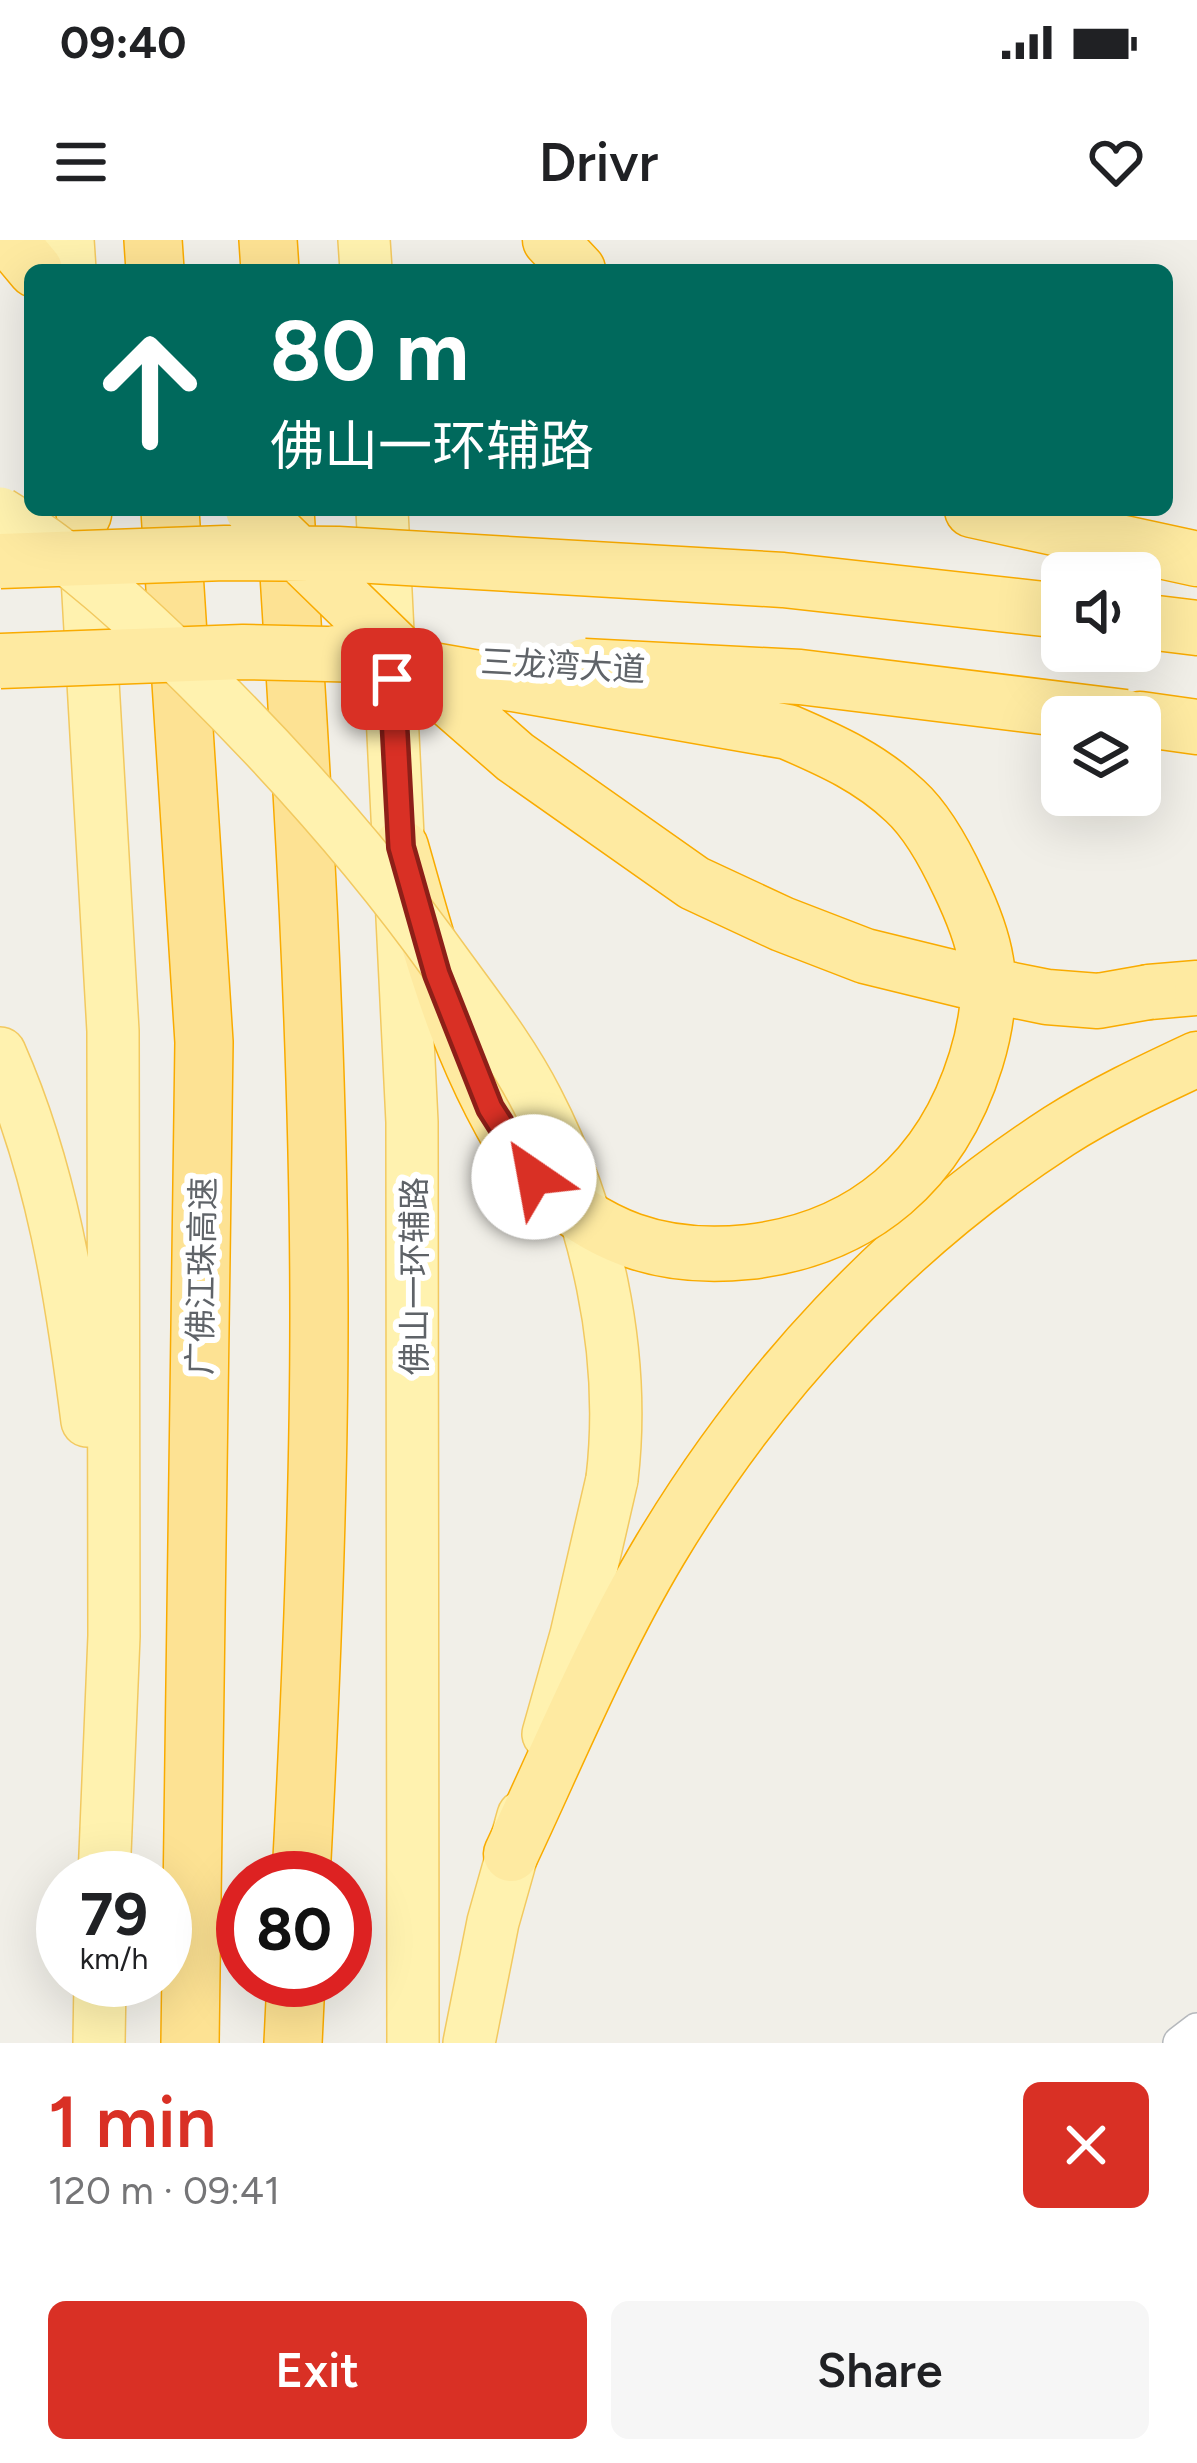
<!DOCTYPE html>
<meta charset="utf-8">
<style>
:root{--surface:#fff;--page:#f6f6f6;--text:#202124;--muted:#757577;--accent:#d93025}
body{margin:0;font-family:Figtree,"Noto Sans SC",sans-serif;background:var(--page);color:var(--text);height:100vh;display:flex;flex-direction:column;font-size:45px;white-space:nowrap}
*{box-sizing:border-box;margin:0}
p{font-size:39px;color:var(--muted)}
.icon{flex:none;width:66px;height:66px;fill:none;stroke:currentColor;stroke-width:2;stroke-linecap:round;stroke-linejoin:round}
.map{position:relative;height:1803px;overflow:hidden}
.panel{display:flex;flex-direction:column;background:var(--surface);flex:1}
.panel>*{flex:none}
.top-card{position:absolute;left:24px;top:24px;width:1149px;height:252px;border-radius:18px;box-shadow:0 12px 48px #0002;background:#00695c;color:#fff;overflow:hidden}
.controls{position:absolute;left:1041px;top:312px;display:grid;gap:24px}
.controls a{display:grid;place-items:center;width:120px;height:120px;border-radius:18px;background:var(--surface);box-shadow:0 12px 48px #0002;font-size:60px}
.speed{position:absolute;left:36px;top:1611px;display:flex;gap:24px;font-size:60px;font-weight:700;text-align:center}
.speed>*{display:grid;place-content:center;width:156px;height:156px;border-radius:50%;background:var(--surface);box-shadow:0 12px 48px #0002;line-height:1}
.speed small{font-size:30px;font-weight:400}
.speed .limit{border:18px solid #d22;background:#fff;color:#111}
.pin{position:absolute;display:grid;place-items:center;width:102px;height:102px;color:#fff;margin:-51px;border-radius:24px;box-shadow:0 6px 18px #0006}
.me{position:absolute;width:132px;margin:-66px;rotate:327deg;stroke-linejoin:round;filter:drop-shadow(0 0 9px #0008)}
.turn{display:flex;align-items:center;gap:42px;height:252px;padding:0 48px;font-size:54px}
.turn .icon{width:156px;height:156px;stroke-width:2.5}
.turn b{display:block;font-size:84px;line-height:102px}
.round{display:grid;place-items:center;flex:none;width:126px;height:126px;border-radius:18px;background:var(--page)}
.head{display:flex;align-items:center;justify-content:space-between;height:204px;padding:0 48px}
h1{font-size:72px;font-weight:600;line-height:90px;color:var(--accent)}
.primary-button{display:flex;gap:24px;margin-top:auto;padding:24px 48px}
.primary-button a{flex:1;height:138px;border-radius:18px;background:var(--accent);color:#fff;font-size:48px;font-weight:600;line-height:138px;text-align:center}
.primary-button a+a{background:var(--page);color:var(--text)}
.status{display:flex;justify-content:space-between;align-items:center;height:84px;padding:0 60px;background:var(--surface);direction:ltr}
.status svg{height:33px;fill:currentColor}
header{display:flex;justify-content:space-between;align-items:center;height:156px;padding:0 48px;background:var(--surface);font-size:54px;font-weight:600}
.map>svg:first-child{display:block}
</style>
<div class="status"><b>09:40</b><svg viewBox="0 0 49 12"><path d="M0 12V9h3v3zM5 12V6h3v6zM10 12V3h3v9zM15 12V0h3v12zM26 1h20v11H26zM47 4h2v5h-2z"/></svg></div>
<header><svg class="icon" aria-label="menu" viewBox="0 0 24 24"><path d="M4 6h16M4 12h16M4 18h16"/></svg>Drivr<svg class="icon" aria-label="heart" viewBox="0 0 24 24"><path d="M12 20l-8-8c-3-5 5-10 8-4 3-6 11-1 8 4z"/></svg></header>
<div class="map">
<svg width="1197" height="1803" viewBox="0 0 1197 1803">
<rect width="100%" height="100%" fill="#f1efe8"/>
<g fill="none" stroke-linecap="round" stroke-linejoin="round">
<defs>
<path id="minor" d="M1180 1803 1197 1790"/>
<path id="primary" d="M68 0 70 30
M364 0 366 30
M382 270 412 882 413 1803
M85 302 113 791 114 1396 104 1638
M0 813C52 931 71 1053 87 1181
M548 1494 576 1395 612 1239
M99 1803 100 1740
M469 1803 493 1682 523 1576"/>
<path id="trunk" d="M10 0 35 30
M550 0 578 30
M83 270 84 274
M972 270 1197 319
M1140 381 1197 388
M1140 479 1197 487
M401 607C436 731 461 828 534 937
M1149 752 1197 748
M511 1614C559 1512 602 1407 660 1310 760 1143 895 997 1059 891 1103 863 1150 841 1197 819"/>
<path id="motorway" d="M153 0 155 30
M268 0 270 30
M170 270 204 802 190 1803
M285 270C302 538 319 807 319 1076 319 1264 311 1451 301 1638
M293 1803 296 1740"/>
</defs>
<use href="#minor" stroke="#b5b8bc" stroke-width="36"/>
<use href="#primary" stroke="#f2c960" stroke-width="54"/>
<use href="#trunk" stroke="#f9ab00" stroke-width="57"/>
<use href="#motorway" stroke="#f9ab00" stroke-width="60"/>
<use href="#minor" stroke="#fff" stroke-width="33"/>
<use href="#primary" stroke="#fff2af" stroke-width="51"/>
<use href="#trunk" stroke="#feeaa1" stroke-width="54"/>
<use href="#motorway" stroke="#fde293" stroke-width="57"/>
<defs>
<path id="primary-bridge" d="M0 273C73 317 135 375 196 435 287 525 372 620 446 724 478 768 512 811 537 860 596 974 627 1112 612 1239"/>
<path id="trunk-bridge" d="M253 270 437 449 515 517 694 643 782 684 865 716 963 740 1047 757 1098 761 1149 752
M0 321 225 313 338 314 783 340 1062 371
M335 413 788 492C832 511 870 528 905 561 928 582 946 616 959 644 971 669 982 695 986 721 992 752 985 791 976 820 942 930 864 999 748 1012 660 1021 597 997 534 937
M0 421 243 412 369 415
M584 426 800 437 1125 477"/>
</defs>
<use href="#primary-bridge" stroke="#f2c960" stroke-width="54" stroke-linecap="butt"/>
<use href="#trunk-bridge" stroke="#f9ab00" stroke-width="57" stroke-linecap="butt"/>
<use href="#primary-bridge" stroke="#fff2af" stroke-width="51"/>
<use href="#trunk-bridge" stroke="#feeaa1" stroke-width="54"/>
</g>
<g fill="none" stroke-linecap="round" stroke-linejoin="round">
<defs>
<path id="route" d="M392 439 401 607 437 734 490 868 534 937"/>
</defs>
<use href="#route" stroke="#8d1f18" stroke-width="30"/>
<use href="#route" stroke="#d93025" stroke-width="21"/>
</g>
<g text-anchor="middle" stroke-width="12" stroke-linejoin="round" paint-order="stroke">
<g font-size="33" fill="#5f6368" stroke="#fff">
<text transform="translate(563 425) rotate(3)" y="12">三龙湾大道</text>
<text transform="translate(201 1036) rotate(-89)" y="12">广佛江珠高速</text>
<text transform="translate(414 1036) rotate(-90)" y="12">佛山一环辅路</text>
</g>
</g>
</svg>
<div class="controls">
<a><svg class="icon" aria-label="sound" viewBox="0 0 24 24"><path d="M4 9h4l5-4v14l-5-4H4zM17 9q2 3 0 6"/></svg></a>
<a><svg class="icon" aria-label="layers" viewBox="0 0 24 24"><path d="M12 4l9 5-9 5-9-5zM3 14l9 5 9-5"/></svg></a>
</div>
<div class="speed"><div>79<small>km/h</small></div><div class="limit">80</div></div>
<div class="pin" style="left:392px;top:439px;background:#d93025"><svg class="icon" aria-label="arrive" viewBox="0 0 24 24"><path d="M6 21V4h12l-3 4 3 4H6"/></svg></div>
<svg class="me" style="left:534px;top:937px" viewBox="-20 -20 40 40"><circle r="19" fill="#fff"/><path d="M0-13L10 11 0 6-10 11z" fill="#d93025"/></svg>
<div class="top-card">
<div class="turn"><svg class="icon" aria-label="ahead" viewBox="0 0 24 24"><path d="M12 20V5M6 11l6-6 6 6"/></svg><div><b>80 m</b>佛山一环辅路</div></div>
</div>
</div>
<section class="panel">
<div class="head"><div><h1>1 min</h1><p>120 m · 09:41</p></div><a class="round" style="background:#d93025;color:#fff"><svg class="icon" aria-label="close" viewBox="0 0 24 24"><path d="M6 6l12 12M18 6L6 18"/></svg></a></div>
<div class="primary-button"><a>Exit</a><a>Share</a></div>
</section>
